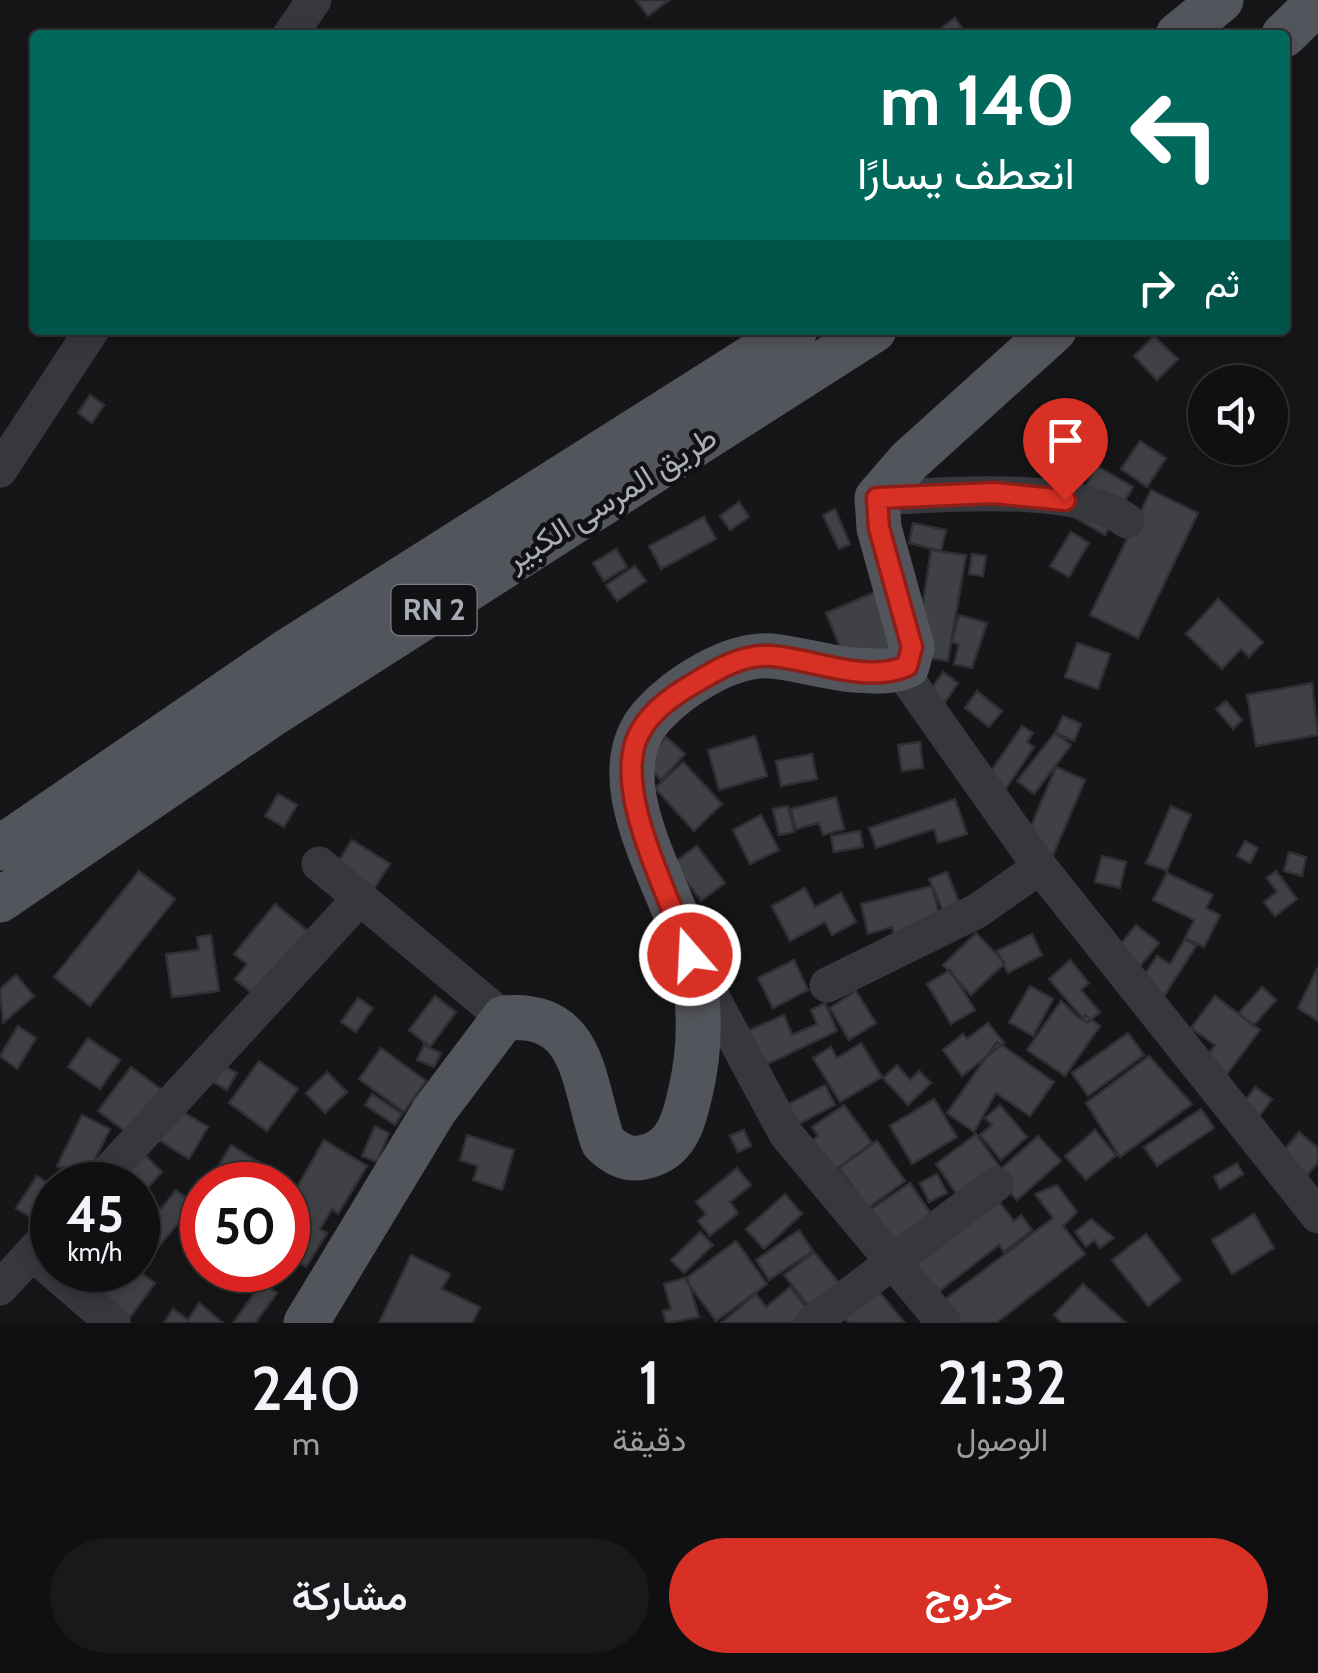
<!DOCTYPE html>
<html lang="ar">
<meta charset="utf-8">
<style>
:root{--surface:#101012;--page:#19191b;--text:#f1f3f6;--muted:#9c9d9f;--line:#303032;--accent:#d93025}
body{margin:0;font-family:Cabin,Vazirmatn,sans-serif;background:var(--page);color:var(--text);direction:rtl;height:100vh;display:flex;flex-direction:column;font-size:38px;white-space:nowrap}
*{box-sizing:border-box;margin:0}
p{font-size:32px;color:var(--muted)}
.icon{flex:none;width:55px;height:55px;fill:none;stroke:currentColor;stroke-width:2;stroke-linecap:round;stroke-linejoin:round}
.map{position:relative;height:1323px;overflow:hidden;direction:ltr}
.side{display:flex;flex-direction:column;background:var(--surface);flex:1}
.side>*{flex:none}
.guide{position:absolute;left:30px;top:30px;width:1260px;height:305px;border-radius:10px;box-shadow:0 5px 15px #0003,0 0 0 2px var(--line);direction:rtl;background:#00695c;color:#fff;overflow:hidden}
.buttons{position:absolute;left:1188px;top:365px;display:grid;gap:20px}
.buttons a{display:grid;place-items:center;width:100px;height:100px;border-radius:50%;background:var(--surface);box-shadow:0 5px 15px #0003,0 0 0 2px var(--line);font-size:50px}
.speed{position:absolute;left:30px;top:1162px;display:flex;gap:20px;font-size:50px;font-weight:700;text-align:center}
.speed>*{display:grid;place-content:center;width:130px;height:130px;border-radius:50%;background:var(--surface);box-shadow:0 5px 15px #0003,0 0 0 2px var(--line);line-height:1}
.speed small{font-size:25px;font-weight:400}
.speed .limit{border:15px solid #d22;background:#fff;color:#111}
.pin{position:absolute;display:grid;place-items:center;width:85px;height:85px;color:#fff;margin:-102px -42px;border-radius:50% 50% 50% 0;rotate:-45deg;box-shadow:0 0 10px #0007}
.pin .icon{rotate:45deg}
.me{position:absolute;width:110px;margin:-55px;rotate:341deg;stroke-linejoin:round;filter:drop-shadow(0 0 8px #0008)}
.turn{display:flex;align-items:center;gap:35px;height:210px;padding:0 50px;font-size:45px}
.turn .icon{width:130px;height:130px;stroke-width:2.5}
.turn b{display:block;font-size:70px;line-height:85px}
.then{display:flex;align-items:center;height:95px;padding:0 50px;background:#0003;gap:20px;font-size:38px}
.eta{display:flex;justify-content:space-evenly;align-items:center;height:170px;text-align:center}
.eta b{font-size:60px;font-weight:600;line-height:70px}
.cta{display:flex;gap:20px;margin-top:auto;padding:20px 50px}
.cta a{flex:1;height:115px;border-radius:60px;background:var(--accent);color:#fff;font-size:40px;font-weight:600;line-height:115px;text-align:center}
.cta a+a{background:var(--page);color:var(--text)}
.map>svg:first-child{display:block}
</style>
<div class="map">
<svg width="1318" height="1323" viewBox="0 0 1318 1323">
<rect width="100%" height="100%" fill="#161618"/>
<path fill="#404145" stroke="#303034" stroke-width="2.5" d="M636 0H669L648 16Z
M955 18 967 35H931Z
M1154 336 1178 359 1157 380 1134 356Z
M90 395 104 405 92 423 78 413Z
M1140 441 1166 458 1147 487 1121 469Z
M1097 466 1133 487 1105 535 1069 514Z
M1151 490 1198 513 1138 638 1090 615Z
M739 502 749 517 730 530 720 516Z
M835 509 850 544 839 549 823 515Z
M704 517 716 539 661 569 649 546Z
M913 523 946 530 941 551 909 543Z
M1071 532 1089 543 1069 577 1050 566Z
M616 549 627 567 604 581 593 563Z
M931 550 966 555 948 661 915 656Z
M972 554 986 556 983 576 969 574Z
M635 566 646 581 617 601 606 585Z
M880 590 893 648 848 667 826 613Z
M1218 599 1263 642 1249 657 1241 649 1222 669 1186 634Z
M959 615 987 623 972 668 954 664 959 644 952 642Z
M1077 643 1110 654 1098 689 1065 677Z
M943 672 958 683 945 702 930 691Z
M1312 683 1318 735 1256 746 1247 695Z
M977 691 1002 711 989 727 965 708Z
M1226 701 1242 720 1233 729 1216 709Z
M1063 716 1081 724 1074 741 1055 733Z
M1022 726 1033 733 1027 742 1034 747 996 803 978 790Z
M1055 733 1071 745 1034 794 1017 781Z
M755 736 767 776 719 790 708 750Z
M666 737 685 754 661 780 643 763Z
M920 742 923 768 902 771 898 745Z
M812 754 817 779 781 786 776 761Z
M683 762 722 804 694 831 655 788Z
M1056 767 1085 780 1053 855 1024 843Z
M278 794 297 805 284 827 265 816Z
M836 797 844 829 823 835 819 823 796 829 791 809Z
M955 799 967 834 938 843 934 829 876 848 869 828Z
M788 806 794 832 779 835 773 809Z
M1171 806 1191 815 1167 871 1146 863Z
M761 815 779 850 750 864 733 830Z
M860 831 863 847 834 852 831 836Z
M352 840 390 864 368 898 331 873Z
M1245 841 1258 848 1250 863 1237 856Z
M697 846 725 883 701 901 673 863Z
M1289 852 1306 857 1302 876 1284 871Z
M1102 856 1126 862 1120 888 1095 882Z
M139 871 175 899 90 1006 54 977Z
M1276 871 1297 899 1275 916 1264 902 1277 892 1267 878Z
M947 872 963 912 947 920 929 879Z
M1167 873 1213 895 1206 908 1220 915 1204 947 1185 938 1194 920 1153 900Z
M932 886 941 923 894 934 892 927 868 934 861 904Z
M805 888 815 907 841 893 856 922 832 935 825 922 790 941 772 906Z
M275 904 308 931 253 994 235 979 247 964 234 954Z
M1136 925 1159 943 1132 976 1109 958Z
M976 933 1005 963 971 995 943 965Z
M1032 934 1042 955 1008 973 997 951Z
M211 935 219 991 172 997 166 954 199 950 197 937Z
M1185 939 1196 946 1161 1001 1137 986 1157 956 1170 964Z
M794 960 808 990 773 1008 758 978Z
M1070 960 1089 983 1081 990 1100 1012 1087 1023 1049 979Z
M1318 967V1021L1298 1008Z
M950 970 975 1010 951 1024 927 984Z
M16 975 34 996 3 1023 0 989Z
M1030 986 1053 999 1033 1036 1009 1022Z
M1262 987 1276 1000 1253 1026 1239 1013Z
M856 991 876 1023 849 1040 830 1008Z
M435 996 456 1012 430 1047 409 1030Z
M1215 996 1260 1030 1218 1086 1206 1057 1215 1045 1191 1028Z
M358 998 373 1008 356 1032 341 1022Z
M1061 1001 1081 1020 1085 1015 1100 1026 1065 1076 1027 1050Z
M825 1003 837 1031 755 1070 740 1034 784 1015 792 1035 817 1024 811 1010Z
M988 1023 1004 1043 962 1076 943 1050 963 1034 967 1039Z
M18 1026 36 1038 17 1069 0 1056Z
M1128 1033 1144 1055 1088 1096 1072 1073Z
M88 1038 120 1060 100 1089 68 1067Z
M997 1042 1054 1082 1030 1116 996 1093 974 1132 947 1113Z
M861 1043 882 1077 840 1102 813 1058 831 1047 837 1058Z
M424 1045 441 1053 434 1067 417 1060Z
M381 1048 426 1081 404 1112 359 1079Z
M1149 1056 1192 1104 1120 1157 1086 1103Z
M259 1061 298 1089 267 1131 229 1103Z
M219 1063 237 1073 227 1090 210 1080Z
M897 1065 910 1080 919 1071 931 1083 908 1105 883 1078Z
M131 1067 162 1090 129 1134 98 1111Z
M327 1072 347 1092 325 1113 306 1093Z
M825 1085 835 1105 789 1129 779 1109Z
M1255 1087 1272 1099 1249 1130 1233 1118Z
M372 1094 402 1114 395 1125 365 1105Z
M934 1099 957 1137 912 1164 890 1126Z
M844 1105 872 1143 826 1176 805 1146 818 1136 812 1127Z
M1000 1105 1027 1137 1001 1160 980 1135 992 1125 985 1118Z
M178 1109 208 1127 189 1159 159 1140Z
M1201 1109 1214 1128 1157 1166 1144 1147Z
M82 1115 110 1129 85 1179 57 1166Z
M375 1126 389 1133 377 1162 362 1156Z
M744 1130 751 1146 738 1152 730 1136Z
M1095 1130 1116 1155 1086 1180 1065 1156Z
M1299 1132 1318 1148V1162L1294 1192 1267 1171Z
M976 1134 999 1166 958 1196 936 1164Z
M467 1135 514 1150 502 1190 473 1180 478 1166 460 1160Z
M1038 1136 1061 1161 1017 1200 994 1175Z
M324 1140 367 1166 338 1214 332 1209 320 1229 327 1233 306 1267 288 1256V1203Z
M877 1141 905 1181 868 1208 839 1168Z
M231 1145 273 1171 264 1185H222L211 1178Z
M142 1152 162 1172 138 1198V1185H110Z
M1237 1163 1243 1174 1220 1189 1214 1177Z
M63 1167 81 1182 79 1185H58L52 1180Z
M737 1168 751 1185 730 1202 738 1213 710 1236 698 1221 706 1214 696 1202Z
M937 1174 947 1193 929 1202 920 1183Z
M37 1176 52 1186V1210L43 1225 16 1208Z
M910 1183 937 1223 898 1249 871 1209Z
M1057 1185 1077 1212 1063 1226 1085 1254 996 1323H950L936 1306 1053 1218 1035 1194Z
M176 1190 194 1204 146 1262 138 1255 147 1236 138 1228V1215L150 1200 161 1209Z
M785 1194 802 1214 764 1249 746 1229Z
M997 1199 1014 1221 1021 1215 1032 1230 1004 1252 999 1245 933 1296 910 1266Z
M1254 1214 1274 1248 1232 1274 1212 1240Z
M1091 1219 1114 1238 1100 1248 1094 1240 1086 1247 1075 1232Z
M799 1230 813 1251 769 1280 756 1260Z
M700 1232 713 1245 684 1273 671 1260Z
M1146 1234 1181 1280 1148 1306 1112 1260Z
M736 1241 767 1284 716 1321 685 1279Z
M814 1252 840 1284 810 1308 784 1275Z
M411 1255 450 1274 442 1289 480 1307 472 1323H379Z
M103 1270H137L155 1283 126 1323 80 1302Z
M687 1277 699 1317 666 1323 663 1311 671 1309 664 1284Z
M262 1282 277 1293 255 1323H233Z
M1083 1284 1126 1323H1062L1054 1315Z
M790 1287 809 1311 795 1323H721L756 1294 766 1307Z
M877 1289 905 1323H849L844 1317Z
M199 1303 223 1323H164L173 1309 188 1320Z"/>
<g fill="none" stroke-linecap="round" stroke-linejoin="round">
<path stroke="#37383d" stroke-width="35" d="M290 35 314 0
M0 470 92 330
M877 498C939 495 1076 482 1127 521
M900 669 1040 867 1318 1216
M319 864 504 1018
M700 974 786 1134 944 1323
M827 985 977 911 1040 867
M96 1185 359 899
M32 1253 113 1323
M0 1288 52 1231
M812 1323 996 1184"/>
<path stroke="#53555c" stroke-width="45" d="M1178 35 1221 0
M1284 35 1318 2
M0 848 286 652 795 330
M0 900 274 713 874 330
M306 1323 434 1111 504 1018C586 1011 582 1081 603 1142 620 1159 636 1163 658 1152 679 1141 685 1116 690 1094 701 1049 701 1005 691 959 675 889 595 780 652 716 679 686 731 653 772 656 800 659 827 668 854 670 871 671 891 673 907 666L912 647 879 528 877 498 909 461 1054 330"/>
</g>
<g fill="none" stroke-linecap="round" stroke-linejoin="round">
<defs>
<path id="route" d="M690 955C671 899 612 792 638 736 648 714 672 696 693 684 716 670 742 654 771 656 813 659 866 684 907 666L912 647 879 528 877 498 994 493 1065 500"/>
</defs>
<use href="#route" stroke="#8d1f18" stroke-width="25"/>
<use href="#route" stroke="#d93025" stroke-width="18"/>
</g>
<g text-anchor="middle" stroke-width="9" stroke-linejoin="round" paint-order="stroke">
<rect fill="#111113" stroke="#7b7e86" stroke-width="2.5" x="391.5" y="585" width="85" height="50" rx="8"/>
<g font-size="30" font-weight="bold" fill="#a8adb8">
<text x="434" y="620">RN 2</text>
</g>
<g font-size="32" fill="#a8adb8" stroke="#111113">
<text transform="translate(611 498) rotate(-32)" y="11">طريق المرسى الكبير</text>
</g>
</g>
</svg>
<div class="buttons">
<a><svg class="icon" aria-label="sound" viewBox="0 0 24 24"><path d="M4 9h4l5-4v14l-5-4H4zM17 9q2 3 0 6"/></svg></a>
</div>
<div class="speed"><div>45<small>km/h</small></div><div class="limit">50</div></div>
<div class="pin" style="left:1065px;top:500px;background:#d93025"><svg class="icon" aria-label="arrive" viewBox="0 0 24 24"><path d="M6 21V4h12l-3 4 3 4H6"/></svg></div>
<svg class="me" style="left:690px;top:955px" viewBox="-20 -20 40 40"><circle r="17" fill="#d93025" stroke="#fff" stroke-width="3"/><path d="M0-11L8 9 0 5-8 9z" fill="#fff"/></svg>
<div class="guide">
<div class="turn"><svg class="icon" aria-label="left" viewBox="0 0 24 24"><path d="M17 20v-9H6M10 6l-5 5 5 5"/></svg><div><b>140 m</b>انعطف يسارًا</div></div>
<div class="then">ثم<svg class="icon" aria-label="right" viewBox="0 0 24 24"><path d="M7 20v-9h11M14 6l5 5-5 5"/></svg></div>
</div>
</div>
<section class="side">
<div class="eta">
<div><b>21:32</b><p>الوصول</p></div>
<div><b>1</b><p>دقيقة</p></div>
<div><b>240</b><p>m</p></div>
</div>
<div class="cta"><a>خروج</a><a>مشاركة</a></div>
</section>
